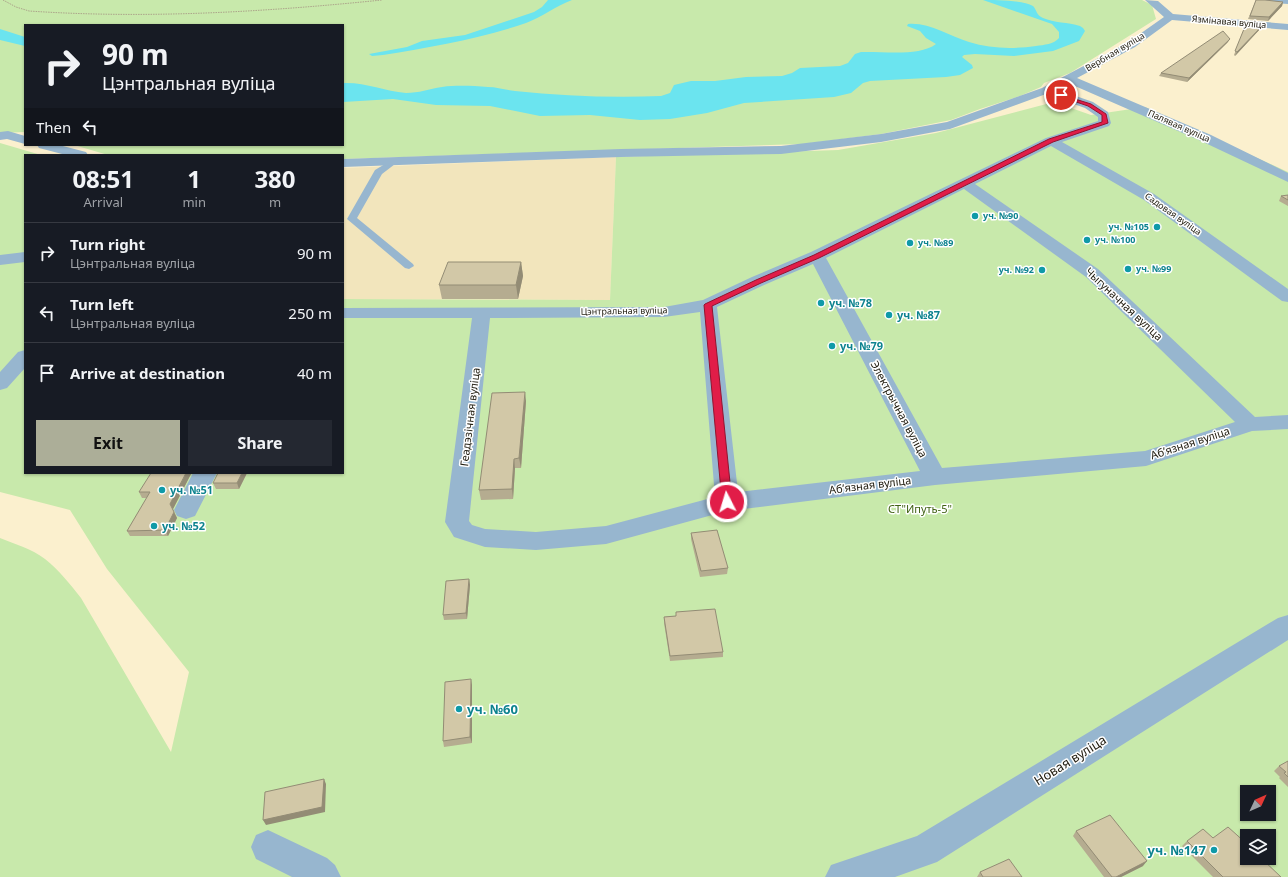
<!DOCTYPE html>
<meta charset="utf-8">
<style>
:root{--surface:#171b24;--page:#242831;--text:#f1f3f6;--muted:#9ea1a6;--line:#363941;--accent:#acae98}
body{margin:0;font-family:"Noto Sans",sans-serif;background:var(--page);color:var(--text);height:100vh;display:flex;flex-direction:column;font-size:15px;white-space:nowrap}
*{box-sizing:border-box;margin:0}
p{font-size:13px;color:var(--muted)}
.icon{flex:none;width:22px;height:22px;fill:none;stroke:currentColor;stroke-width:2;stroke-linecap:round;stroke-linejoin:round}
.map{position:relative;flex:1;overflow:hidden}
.sheet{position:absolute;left:24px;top:154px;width:320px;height:320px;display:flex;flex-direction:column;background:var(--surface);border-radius:0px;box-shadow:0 1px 3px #0004}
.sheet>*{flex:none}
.top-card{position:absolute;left:24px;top:24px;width:320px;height:122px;border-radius:0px;box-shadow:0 1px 3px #0004;background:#171b24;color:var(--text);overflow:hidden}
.needle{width:26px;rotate:46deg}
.fabs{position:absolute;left:1240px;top:785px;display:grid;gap:8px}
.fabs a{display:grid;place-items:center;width:36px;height:36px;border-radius:0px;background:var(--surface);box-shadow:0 1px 3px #0004;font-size:20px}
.pin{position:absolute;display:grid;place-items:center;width:34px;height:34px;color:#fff;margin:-17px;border:2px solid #fff;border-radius:50%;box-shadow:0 1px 4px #0007}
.me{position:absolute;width:44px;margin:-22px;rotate:355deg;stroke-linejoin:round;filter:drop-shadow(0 0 3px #0008)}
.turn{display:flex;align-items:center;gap:14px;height:84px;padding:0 12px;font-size:18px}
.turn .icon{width:52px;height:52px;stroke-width:2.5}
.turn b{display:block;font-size:28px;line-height:34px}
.then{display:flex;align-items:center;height:38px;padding:0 12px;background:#0003;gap:8px;font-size:15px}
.eta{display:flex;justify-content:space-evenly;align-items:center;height:68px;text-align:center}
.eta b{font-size:24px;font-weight:700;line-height:28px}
.button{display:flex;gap:8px;margin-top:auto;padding:8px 12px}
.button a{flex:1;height:46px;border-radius:0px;background:var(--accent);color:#111;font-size:16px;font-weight:700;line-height:46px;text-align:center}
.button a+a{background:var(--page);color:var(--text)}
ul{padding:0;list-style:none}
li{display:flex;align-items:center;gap:12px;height:60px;padding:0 12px;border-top:1px solid var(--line)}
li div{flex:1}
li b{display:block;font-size:15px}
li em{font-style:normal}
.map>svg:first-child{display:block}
</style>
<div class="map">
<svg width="1288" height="877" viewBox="0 0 1288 877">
<rect width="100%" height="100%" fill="#fbf0ce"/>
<path fill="#f2e5bc" d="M616 157 610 300 343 299V168Z"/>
<path fill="#c8e9ab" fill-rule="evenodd" d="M0 0H1142L1152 5 1156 19 1070 73 1044 83 1041 87 1020 96 980 109 951 120 881 134 803 144 343 159V155H108L74 145H343V25H25V132L0 133Z
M1054 102 1091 115 1145 107 1288 172V877H0V538C15 544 32 549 45 559 59 570 70 584 81 598L171 752 189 672 107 569 70 510 0 492V143L41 155H25V473H343V299L610 300 616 157 838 150 936 133ZM1247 792H1269V814H1247ZM1247 836H1269V858H1247Z"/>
<path fill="#6be4ef" d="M548 0H572C556 6 542 17 526 23 479 39 431 47 383 55L372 56 369 54 407 47 422 41 465 35 534 12 542 7Z
M983 0C995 0 1023 0 1033 6 1037 10 1036 15 1043 18 1054 23 1068 22 1080 26L1083 28 1085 31 1079 41 1053 51 1014 56 975 54 964 55 962 57 972 65 973 68 960 75 946 77 870 81 863 83 851 93 834 97 744 103 707 113 670 119 640 120 590 115 540 116 490 106 436 105 393 99 343 102V83C365 82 384 91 406 93 419 93 429 89 442 87 457 85 473 86 488 87 497 87 505 90 515 91 563 96 612 98 661 96L670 93 674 85 691 81H715L746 77 782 76 792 73 800 68 840 66 848 63 855 54 861 52C882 51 919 57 936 44L926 38 920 31 907 26 908 24C929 22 949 36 969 42 991 49 1014 49 1036 46 1044 45 1054 44 1059 38V32L1052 24Z
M0 29 25 37V46L0 40Z"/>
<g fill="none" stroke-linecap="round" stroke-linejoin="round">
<path stroke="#aca48a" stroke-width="1" stroke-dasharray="1.5 1" stroke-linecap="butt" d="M3 0 16 7 29 11C147 19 264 12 382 0"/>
<path fill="#97b6cf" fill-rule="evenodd" d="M1257 0H1288V4L1260 2Z
M395 158 399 161 382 174 357 218 413 264 414 266 409 269 405 268 347 219 375 170Z"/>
<path fill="#97b6cf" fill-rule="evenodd" d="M1145 0 1158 1 1173 14 1288 24V30L1172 20 1135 47 1077 78 1211 135 1288 173V182L1201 141 1068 83 1056 89 1093 102 1108 112 1111 123 1109 126 1062 142 1154 194 1288 289V302L1282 301 1144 200 1051 146 975 184 1098 269 1255 417 1288 415V429L1252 431 1146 466 935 485 727 511 606 544 536 550 485 547 454 537 445 522 472 318H343V308L664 307 703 300 752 277 811 252 1046 138 1098 121V117L1085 108 1046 94 950 129 881 142 781 154 621 157 343 167V159L621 149 781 146 881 134 947 122 1042 88 1127 43 1164 17ZM964 189 1086 277 1235 422 1145 451 942 468 826 258ZM813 264 920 471 738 492 717 307 764 285ZM700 312 715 497 606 526 536 532 485 529 472 525 469 521 490 318 664 317Z
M8 131 25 136V144L7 139 0 140V132Z
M37 145H59L86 152 88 155H66L39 148Z
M25 252V262L0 265V255Z
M25 350V368L7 388 0 390V372L18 352Z
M193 473H217L195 516 186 519 177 516 174 510Z
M1288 615V640L937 862 895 877H825L831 865 917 836 1278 618Z
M268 830 327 858 335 865 341 877H292L256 859 251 847 256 835Z"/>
</g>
<path fill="#b5ac90" d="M1256 0 1283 2 1282 6 1268 21 1248 19Z
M1246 24 1262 26 1260 29 1235 56 1234 55Z
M1228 42 1187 82 1159 76 1161 73Z
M1288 195V206L1279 201 1281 196Z
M521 262 523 276 518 299H442L439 285Z
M526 401 521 468H515L513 499 481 500 479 490Z
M247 473 239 489H216L213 483Z
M191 474 173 509 177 518 168 536H130L127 531 147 498H142L139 492Z
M691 533 728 568 727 574 700 577 691 539Z
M469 579 470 585 467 619 444 620 443 615Z
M676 612 723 652V657L670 661 664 623V617L676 616Z
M472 685V743L444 747 443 741Z
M1288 761V787L1279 778 1280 777 1274 771 1279 766Z
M1076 831 1143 866 1121 877H1104L1073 836Z
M1213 838 1281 877H1213L1182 846 1187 841Z
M980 872 1022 877H977Z"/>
<path fill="#938c75" d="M1283 2 1282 6 1268 21 1269 17Z
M1262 26 1260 29 1235 56 1237 52Z
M1230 39 1228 42 1187 82 1189 78Z
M521 262 523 276 518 299 516 285Z
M525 392 526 401 521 468 519 458Z
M514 459 515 468 513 499 512 489Z
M186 473H190L191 474 173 509 170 504Z
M242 473H247L239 489 237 483Z
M174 512 177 518 168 536 165 530Z
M469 579 470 585 467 619 466 613Z
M471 679 472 685V743L470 737Z
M324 779 326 784 325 812 266 825 263 820Z
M1147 861 1143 866 1121 877H1116Z"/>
<path fill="#d2c8a7" stroke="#938c75" d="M1256 0H1265L1283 2 1269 17 1250 16Z
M1246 24 1262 26 1237 52 1235 51Z
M1223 31 1230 39 1189 78 1161 73Z
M1288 195V200L1281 196Z
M448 262H521L516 285H439Z
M525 392 519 458 514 459 512 489 479 490 492 393Z
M151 473H186L170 504 174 512 165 530 127 531 150 492H139Z
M218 473H242L237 483H213Z
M717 530 728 568 701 571 691 533Z
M469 579 466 613 443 615 446 581Z
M715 609 723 652 670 656 664 617 676 616V612Z
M471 679 470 737 443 741 445 682Z
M1288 761V777L1284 773 1286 772 1279 766Z
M324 779 322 807 263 820 265 792Z
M1110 815 1147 861 1116 877H1112L1076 831Z
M1228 827 1247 844V858H1261L1281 877H1223L1187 841 1203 829 1213 838Z
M1009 859 1022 877H983L980 872Z"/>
<path fill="#e11d48" stroke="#92132f" d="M1059 94 1091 104 1106 114 1108 123 1053 142 819 258 761 283 712 306 732 502 727 505 723 504 722 502 704 305 705 304 756 280 814 255 1049 139 1102 122V115L1088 106 1059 96Z"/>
<g fill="#0f9aa8" stroke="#fff" stroke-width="1.5">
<circle cx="975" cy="216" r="4"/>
<circle cx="1157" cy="227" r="4"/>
<circle cx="1087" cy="240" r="4"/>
<circle cx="910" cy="243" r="4"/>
<circle cx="1128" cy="269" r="4"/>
<circle cx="1042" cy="270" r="4"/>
<circle cx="821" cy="303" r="4"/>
<circle cx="889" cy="315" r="4"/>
<circle cx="832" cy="346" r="4"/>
<circle cx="162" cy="490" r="4"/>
<circle cx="154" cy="526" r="4"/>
<circle cx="459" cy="709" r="4"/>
<circle cx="1214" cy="850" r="4"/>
</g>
<g text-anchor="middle" stroke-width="3" stroke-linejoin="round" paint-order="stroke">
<g font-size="9" fill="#242014" stroke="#fff">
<text transform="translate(1229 22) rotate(5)" y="3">Язмінавая вуліца</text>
<text transform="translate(1115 52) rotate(-31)" y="3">Вербная вуліца</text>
<text transform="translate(1179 126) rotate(24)" y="3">Палявая вуліца</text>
<text transform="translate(1173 214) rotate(35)" y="3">Садовая вуліца</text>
<text transform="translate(624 311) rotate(-1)" y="3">Цэнтральная вуліца</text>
</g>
<g font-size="9" font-weight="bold" fill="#0d838f" stroke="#fff" text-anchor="start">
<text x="983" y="219">уч. №90</text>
<text x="1149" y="230" text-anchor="end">уч. №105</text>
<text x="1095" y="243">уч. №100</text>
<text x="918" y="246">уч. №89</text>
<text x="1136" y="272">уч. №99</text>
<text x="1034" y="273" text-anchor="end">уч. №92</text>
</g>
<g font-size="11" font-weight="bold" fill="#0d838f" stroke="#fff" text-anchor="start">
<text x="829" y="307">уч. №78</text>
<text x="897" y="319">уч. №87</text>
<text x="840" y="350">уч. №79</text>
<text x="170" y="494">уч. №51</text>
<text x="162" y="530">уч. №52</text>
</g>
<g font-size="11" fill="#242014" stroke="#fff">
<text transform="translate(1124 304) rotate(43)" y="4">Чыгуначная вуліца</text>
<text transform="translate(899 409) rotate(62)" y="4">Электрычная вуліца</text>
<text transform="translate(470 417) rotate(-83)" y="4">Геадэзічная вуліца</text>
<text transform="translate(1190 443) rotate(-18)" y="4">Абʼязная вуліца</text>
<text transform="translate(870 485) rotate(-7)" y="4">Абʼязная вуліца</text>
</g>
<g font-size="11" fill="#416214" stroke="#fff">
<text x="920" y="513">СТ"Ипуть-5"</text>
</g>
<g font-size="13" font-weight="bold" fill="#0d838f" stroke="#fff" text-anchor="start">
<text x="467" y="714">уч. №60</text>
<text x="1206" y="855" text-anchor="end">уч. №147</text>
</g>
<g font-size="13" fill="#242014" stroke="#fff">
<text transform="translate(1070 760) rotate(-32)" y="5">Новая вуліца</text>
</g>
</g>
</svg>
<div class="fabs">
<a><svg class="needle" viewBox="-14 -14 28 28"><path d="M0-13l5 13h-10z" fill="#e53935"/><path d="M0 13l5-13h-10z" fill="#9ea1a6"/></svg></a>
<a><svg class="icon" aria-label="layers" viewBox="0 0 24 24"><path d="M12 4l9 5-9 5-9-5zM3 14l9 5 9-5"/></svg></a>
</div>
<div class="pin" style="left:1061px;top:95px;background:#d93025"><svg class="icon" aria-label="arrive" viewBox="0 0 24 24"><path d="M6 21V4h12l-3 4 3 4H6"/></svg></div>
<svg class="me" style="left:727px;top:502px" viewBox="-20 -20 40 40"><circle r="17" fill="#e11d48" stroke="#fff" stroke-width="3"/><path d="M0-11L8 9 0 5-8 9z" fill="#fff"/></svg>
<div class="top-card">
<div class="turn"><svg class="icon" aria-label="right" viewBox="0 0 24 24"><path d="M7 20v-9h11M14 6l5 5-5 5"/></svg><div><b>90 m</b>Цэнтральная вуліца</div></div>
<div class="then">Then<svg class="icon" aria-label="left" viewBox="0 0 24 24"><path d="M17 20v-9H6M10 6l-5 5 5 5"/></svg></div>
</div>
<section class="sheet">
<div class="eta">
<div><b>08:51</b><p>Arrival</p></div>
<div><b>1</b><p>min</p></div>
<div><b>380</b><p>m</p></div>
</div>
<ul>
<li><svg class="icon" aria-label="right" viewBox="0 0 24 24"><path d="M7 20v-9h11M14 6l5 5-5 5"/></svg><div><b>Turn right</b><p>Цэнтральная вуліца</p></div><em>90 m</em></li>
<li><svg class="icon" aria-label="left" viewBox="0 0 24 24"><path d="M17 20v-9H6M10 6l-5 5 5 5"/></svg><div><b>Turn left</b><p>Цэнтральная вуліца</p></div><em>250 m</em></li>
<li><svg class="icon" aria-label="arrive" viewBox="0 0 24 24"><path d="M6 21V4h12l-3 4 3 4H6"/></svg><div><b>Arrive at destination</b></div><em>40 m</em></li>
</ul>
<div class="button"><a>Exit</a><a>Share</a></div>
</section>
</div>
